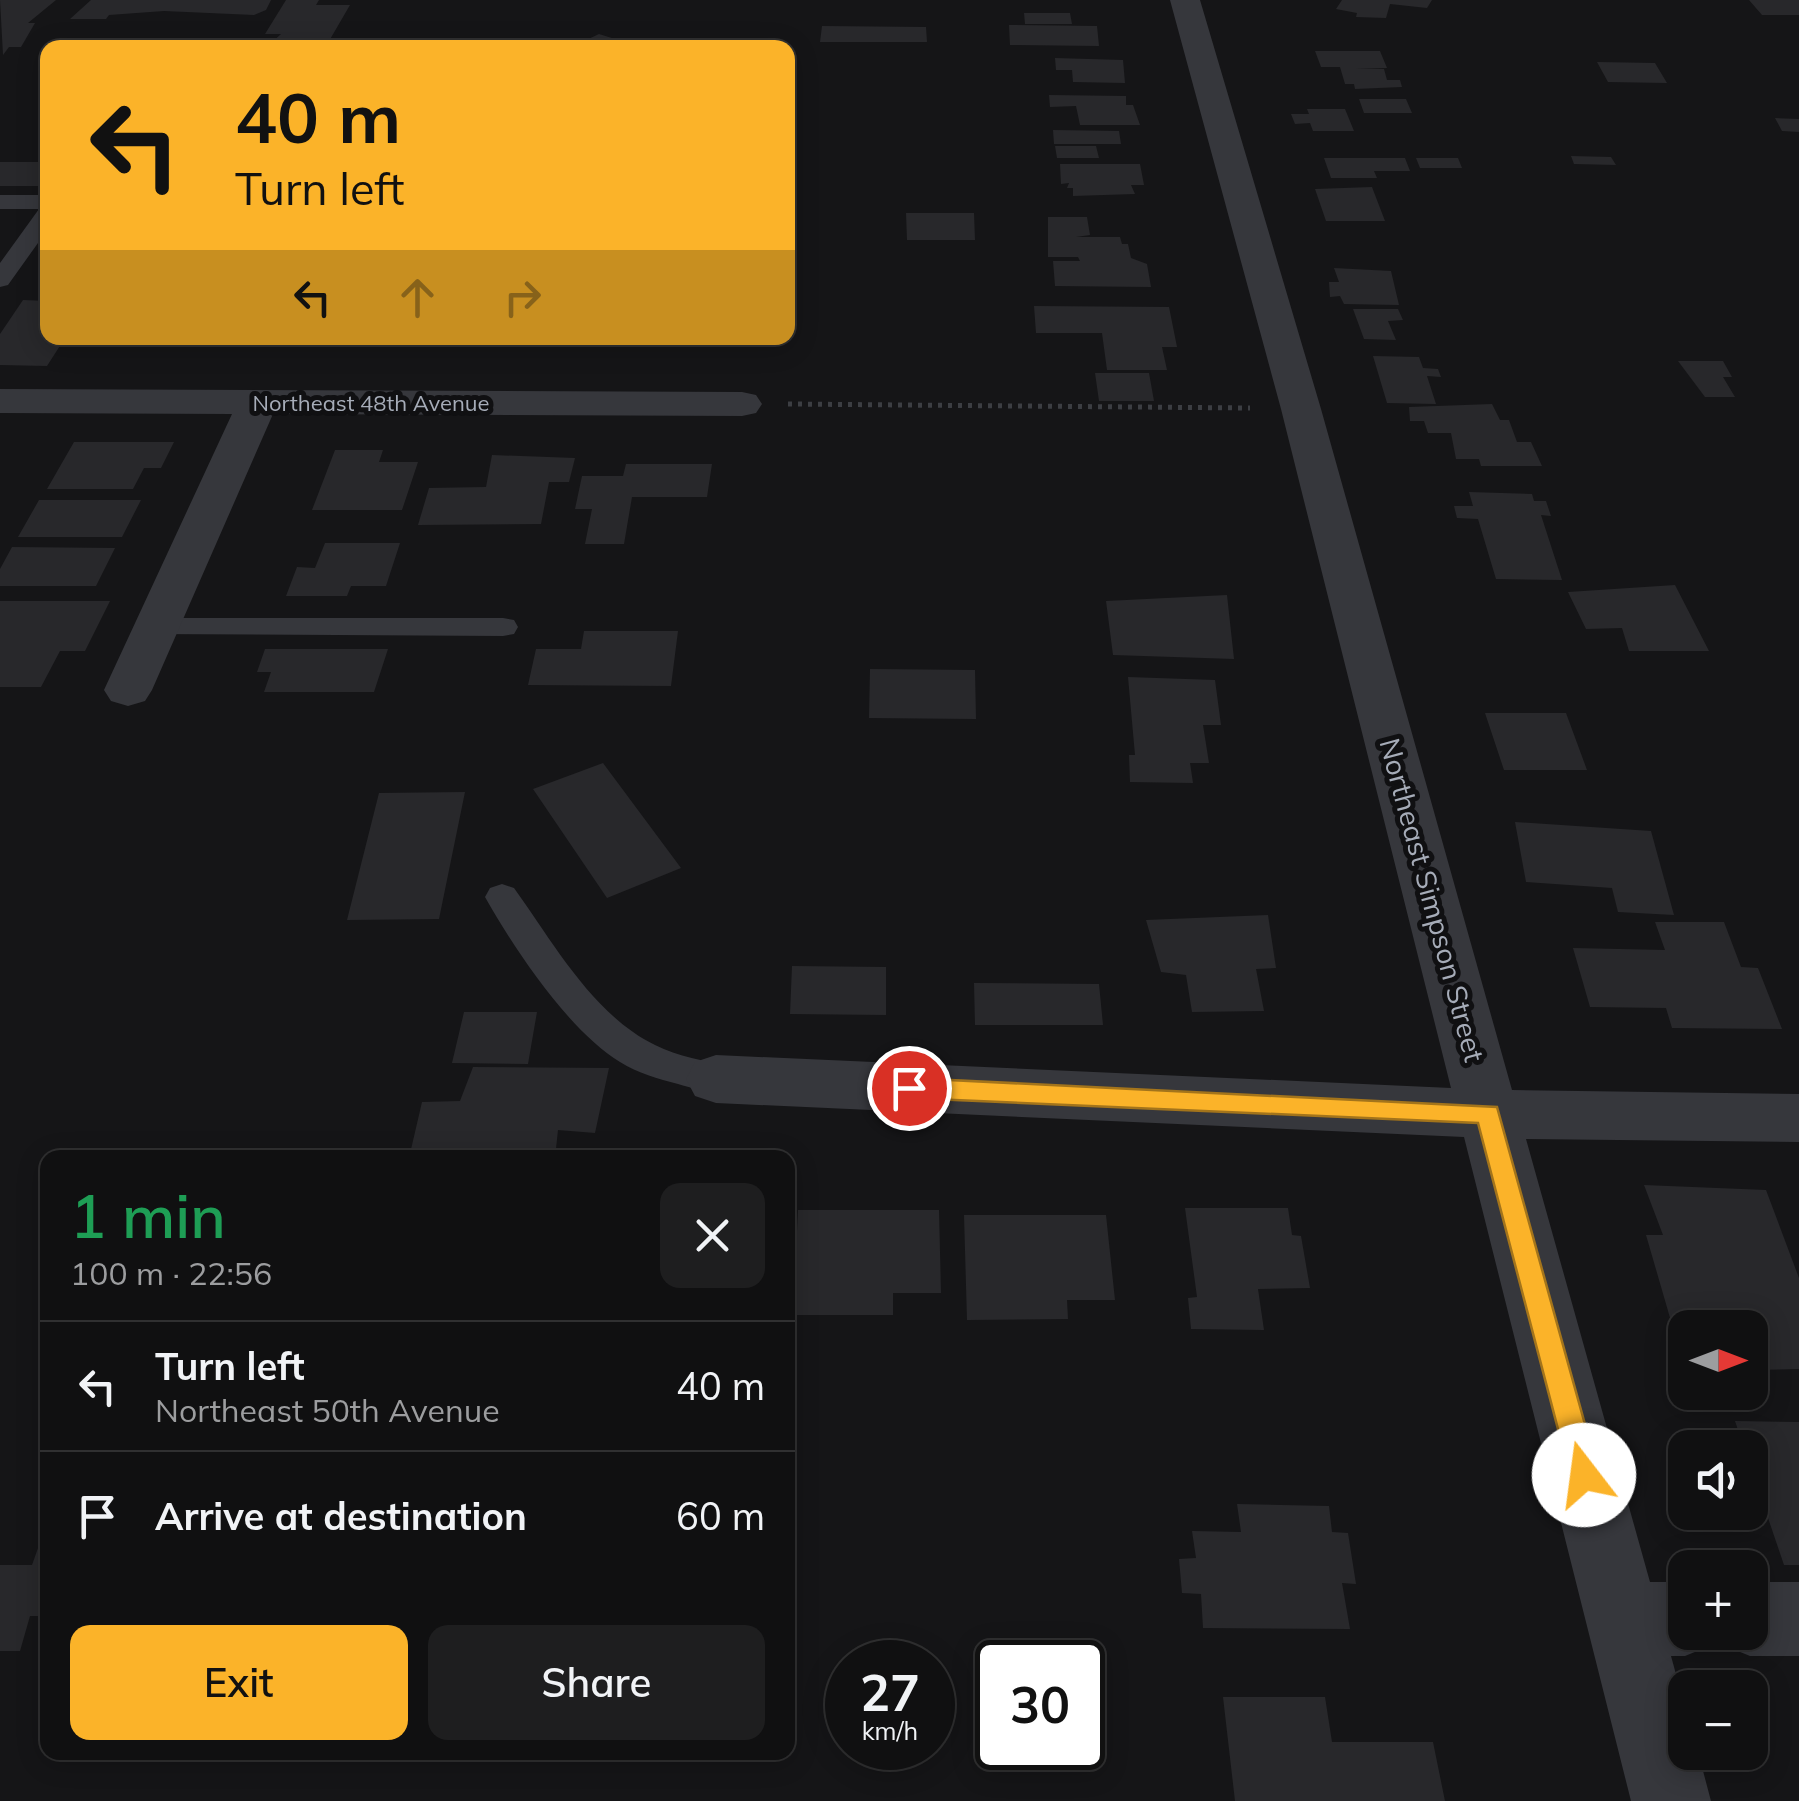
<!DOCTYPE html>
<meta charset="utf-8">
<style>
:root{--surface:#101011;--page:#1e1e1f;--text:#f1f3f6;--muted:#9c9d9f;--line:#303031;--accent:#fbb329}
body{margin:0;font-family:Mulish,sans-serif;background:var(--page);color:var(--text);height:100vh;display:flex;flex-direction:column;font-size:38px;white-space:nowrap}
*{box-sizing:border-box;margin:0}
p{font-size:32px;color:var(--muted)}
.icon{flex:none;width:55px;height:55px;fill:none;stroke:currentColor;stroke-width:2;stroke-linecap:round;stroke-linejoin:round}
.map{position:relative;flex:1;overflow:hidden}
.sheet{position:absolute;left:40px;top:1150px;width:755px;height:610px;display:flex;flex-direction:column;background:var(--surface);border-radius:20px;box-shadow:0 5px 25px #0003,0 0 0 2px var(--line)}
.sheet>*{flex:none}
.guide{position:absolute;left:40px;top:40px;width:755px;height:305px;border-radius:20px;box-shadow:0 5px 25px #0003,0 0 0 2px var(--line);background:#fbb329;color:#111;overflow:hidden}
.needle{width:65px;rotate:90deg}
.buttons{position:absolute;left:1668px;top:1310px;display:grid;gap:20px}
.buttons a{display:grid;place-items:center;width:100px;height:100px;border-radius:20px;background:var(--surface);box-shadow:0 5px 25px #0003,0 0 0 2px var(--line);font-size:50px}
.speed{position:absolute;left:825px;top:1640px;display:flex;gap:20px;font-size:50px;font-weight:700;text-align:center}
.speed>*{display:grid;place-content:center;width:130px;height:130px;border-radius:50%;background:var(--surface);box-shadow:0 5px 25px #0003,0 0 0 2px var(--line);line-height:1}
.speed small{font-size:25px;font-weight:400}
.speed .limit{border:5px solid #111;border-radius:15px;background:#fff;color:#111}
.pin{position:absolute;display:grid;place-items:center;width:85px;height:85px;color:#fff;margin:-42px;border:5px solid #fff;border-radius:50%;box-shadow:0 2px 10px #0007}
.me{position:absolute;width:110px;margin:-55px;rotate:345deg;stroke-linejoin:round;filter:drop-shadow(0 0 8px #0008)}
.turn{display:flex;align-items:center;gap:35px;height:210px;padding:0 30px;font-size:45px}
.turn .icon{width:130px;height:130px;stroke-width:2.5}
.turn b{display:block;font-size:70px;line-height:85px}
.lanes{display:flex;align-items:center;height:95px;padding:0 30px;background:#0003;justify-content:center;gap:50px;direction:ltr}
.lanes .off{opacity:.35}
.round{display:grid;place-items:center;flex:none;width:105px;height:105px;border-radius:20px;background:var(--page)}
.summary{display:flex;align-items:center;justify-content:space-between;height:170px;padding:0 30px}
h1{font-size:60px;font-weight:600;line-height:75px;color:#1e9e55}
.button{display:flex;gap:20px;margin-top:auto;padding:20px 30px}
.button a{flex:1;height:115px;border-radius:20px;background:var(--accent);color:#111;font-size:40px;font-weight:600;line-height:115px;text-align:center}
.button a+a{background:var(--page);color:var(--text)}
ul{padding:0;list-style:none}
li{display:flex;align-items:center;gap:30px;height:130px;padding:0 30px;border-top:2px solid var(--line)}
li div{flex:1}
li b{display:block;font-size:38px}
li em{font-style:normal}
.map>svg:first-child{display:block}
</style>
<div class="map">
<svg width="1799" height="1801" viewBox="0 0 1799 1801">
<rect width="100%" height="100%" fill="#151517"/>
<path fill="#28282b" d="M0 0H56L28 23H35L21 47H9L3 55Z
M91 0H271L266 10 254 15 164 11 109 15 106 19H70Z
M286 0H319L316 5H350L325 48H266L281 34H265Z
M1342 0H1432L1427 8 1390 4 1386 18 1356 17 1357 13 1336 9Z
M1749 0H1799V15H1762Z
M1024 13H1070L1072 24H1025Z
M1009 25 1097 26 1099 46 1010 45Z
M822 26 926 27 927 42H820Z
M599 34 615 39 599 48 578 44Z
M1315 51H1380L1387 68 1356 69H1384L1387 80H1400L1402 87 1355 89 1354 84H1345L1340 67H1321Z
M1055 58 1123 60 1125 83 1073 82 1072 70H1056Z
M1597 62 1655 63 1667 83 1608 82Z
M1049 95 1126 96V105H1133L1140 125H1080L1076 106 1050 107Z
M1359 99H1406L1412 113H1364Z
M1307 109H1345L1354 131H1313L1310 123 1295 124 1291 114H1309Z
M1775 118 1799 119V132L1782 131Z
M1053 130 1119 131 1121 144H1054Z
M1055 146H1096L1099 158H1057Z
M1571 156 1611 157 1616 165 1574 164Z
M1324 158H1405L1410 171H1374L1377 178H1331Z
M1416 158H1458L1462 168H1420Z
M0 162H48V186H0Z
M1060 164H1140L1144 185H1131L1135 194 1073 196V188H1067L1069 183 1061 184Z
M1372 187 1385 221H1326L1315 189Z
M906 213H974L975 240H907Z
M1048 217H1087L1090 235 1076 237H1120L1122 244H1128L1131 258 1147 264 1151 287 1055 286 1053 261H1080L1078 257H1048Z
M1334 268 1391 271 1399 305 1344 304 1340 296 1330 297 1329 282H1339Z
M23 300 48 301V338H65L47 366 0 365V334Z
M1034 306 1169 307 1177 347H1162L1167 370H1107L1102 333H1036Z
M1353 309H1398L1403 320 1388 321 1396 340 1364 339Z
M455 338H520L518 345H453Z
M649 338H721L720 343 649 344Z
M1373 356 1419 357 1423 368 1438 369 1441 377 1427 376 1436 404 1387 403Z
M1678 361H1723L1732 377H1723L1735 397H1705Z
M1095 373H1149L1154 401H1099Z
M1492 404 1500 420H1509L1517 442H1531L1542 466H1481L1479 459H1456L1451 433H1428L1424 421H1410L1409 407Z
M74 442H174L161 468H144L133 489H47Z
M335 450H383L379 462H418L402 510H312Z
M492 455 575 458 569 482H549L541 524 418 525 429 488 486 487Z
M626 464H712L707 497H632L624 544H585L592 509H575L582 476H623Z
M1469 492 1532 494 1534 501H1546L1551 516 1541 515 1562 580 1496 579 1478 519 1457 518 1454 506H1473Z
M39 500H141L122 537H18Z
M325 543H400L386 586H351L347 596H286L297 567 315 568Z
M12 547 115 548 96 586H0V569Z
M1675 585 1709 651H1629L1622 628 1586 629 1568 592Z
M1227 595 1234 659 1113 655 1106 601Z
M0 601H110L85 651H60L41 687H0Z
M584 631H678L671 686 528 685 536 649H581Z
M265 649H388L374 692H264L271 672H257Z
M870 669 975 670 976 719 869 718Z
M1128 677 1215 680 1221 725H1203L1209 763H1190L1193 783 1130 782 1129 755H1135Z
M1485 713H1566L1587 770H1504Z
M603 763 681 868 607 898 533 789Z
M465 792 439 919 347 920 379 793Z
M1515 822 1651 831 1674 915 1618 912 1612 888 1526 882Z
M1268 915 1276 968 1256 969 1264 1011 1192 1012 1186 975 1161 972 1146 920Z
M1655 922H1724L1741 967 1758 968 1782 1029 1672 1028 1666 1008 1590 1007 1573 948 1665 950Z
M792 966 886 967V1015L790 1014Z
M974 983 1099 984 1103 1025H975Z
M464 1012H537L528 1064 452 1063Z
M473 1067 609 1068 595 1133 558 1130 555 1158H409L422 1102 460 1101Z
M1644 1185 1766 1190 1799 1278V1369L1750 1370V1328H1685L1684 1366 1646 1235H1663Z
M1185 1208H1288L1292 1235 1301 1236 1310 1288 1258 1289 1264 1330 1191 1329 1188 1298 1197 1297Z
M798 1210H939L941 1293H893V1315H793Z
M964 1215H1106L1115 1300H1067L1068 1319 967 1320Z
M1735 1421 1799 1422V1565H1784L1750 1465V1448H1744Z
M1237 1504 1329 1506 1332 1532 1348 1533 1356 1584 1342 1583 1350 1629 1203 1628 1201 1594 1182 1593 1179 1559 1196 1558 1192 1531 1241 1532Z
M48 1520V1616H30L20 1651H0V1565H32Z
M1223 1697H1325L1332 1742H1433L1445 1801H1235Z"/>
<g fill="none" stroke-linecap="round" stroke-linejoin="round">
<path stroke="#3c3e43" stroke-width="5" stroke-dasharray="4 6" stroke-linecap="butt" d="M788 404 1250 408"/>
<path fill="#36373c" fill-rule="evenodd" d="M0 195H48V229L8 285 0 287V263L39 209H0Z
M157 618H503L514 620 518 627 514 634 503 636 146 634 142 627 146 620Z
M502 884 514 888C553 942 593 1015 655 1045 678 1057 705 1060 730 1068L735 1079 730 1090C711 1095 696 1089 678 1084 658 1079 638 1073 620 1062 568 1030 515 950 485 897L490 888Z"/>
<path fill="#36373c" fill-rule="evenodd" d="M1170 0H1200L1321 409 1512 1090 1799 1094V1142L1526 1139 1650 1582H1685V1632H1717L1712 1645 1685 1656H1671L1685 1707V1752H1698L1711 1801H1631L1464 1137 716 1103 695 1096 686 1079 695 1062 716 1055 1451 1088 1281 409Z
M0 389 742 392 756 395 762 404 756 413 742 416 273 414 152 690 145 701 128 706 111 701 104 690 232 414 0 413Z
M1750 1582H1799V1656H1750L1723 1645 1718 1632H1750Z"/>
</g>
<path fill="#fbb329" stroke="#a3741b" stroke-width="2.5" d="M909 1078 1497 1107 1599 1475 1595 1485 1584 1489 1574 1485 1570 1475 1478 1123 909 1098 900 1095 897 1088 900 1081Z"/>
<g text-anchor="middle" stroke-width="10" stroke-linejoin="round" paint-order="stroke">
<g font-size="22" fill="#a6acb8" stroke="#101012">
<text x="371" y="411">Northeast 48th Avenue</text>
</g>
<g font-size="28" fill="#a6acb8" stroke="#101012">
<text transform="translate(1432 900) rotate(75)" y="10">Northeast Simpson Street</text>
</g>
</g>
</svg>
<div class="buttons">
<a><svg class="needle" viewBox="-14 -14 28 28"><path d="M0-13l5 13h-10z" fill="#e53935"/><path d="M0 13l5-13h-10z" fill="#9c9d9f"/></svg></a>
<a><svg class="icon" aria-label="sound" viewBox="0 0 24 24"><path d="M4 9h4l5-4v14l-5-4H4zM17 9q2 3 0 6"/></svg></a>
<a>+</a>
<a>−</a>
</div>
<div class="speed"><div>27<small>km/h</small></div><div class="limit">30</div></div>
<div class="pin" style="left:909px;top:1088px;background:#d93025"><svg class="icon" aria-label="arrive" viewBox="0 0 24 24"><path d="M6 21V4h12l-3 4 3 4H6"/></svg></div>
<svg class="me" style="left:1584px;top:1475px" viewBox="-20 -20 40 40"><circle r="19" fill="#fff"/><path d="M0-13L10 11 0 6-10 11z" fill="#fbb329"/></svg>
<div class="guide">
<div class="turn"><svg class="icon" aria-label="left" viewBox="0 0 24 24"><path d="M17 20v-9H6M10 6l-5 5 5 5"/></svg><div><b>40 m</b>Turn left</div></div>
<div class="lanes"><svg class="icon" aria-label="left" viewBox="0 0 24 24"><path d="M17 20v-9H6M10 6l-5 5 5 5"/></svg><svg class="icon off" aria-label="ahead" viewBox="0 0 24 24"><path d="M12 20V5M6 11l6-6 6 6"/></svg><svg class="icon off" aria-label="right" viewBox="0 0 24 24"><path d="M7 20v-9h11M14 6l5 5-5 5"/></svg></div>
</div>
<section class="sheet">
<div class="summary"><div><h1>1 min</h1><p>100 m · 22:56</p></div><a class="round"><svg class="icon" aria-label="close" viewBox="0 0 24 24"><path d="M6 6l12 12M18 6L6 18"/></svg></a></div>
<ul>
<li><svg class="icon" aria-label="left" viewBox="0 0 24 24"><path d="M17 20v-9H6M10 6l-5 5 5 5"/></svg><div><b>Turn left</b><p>Northeast 50th Avenue</p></div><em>40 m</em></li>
<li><svg class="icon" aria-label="arrive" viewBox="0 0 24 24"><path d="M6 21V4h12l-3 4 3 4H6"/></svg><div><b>Arrive at destination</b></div><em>60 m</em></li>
</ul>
<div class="button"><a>Exit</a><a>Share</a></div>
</section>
</div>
